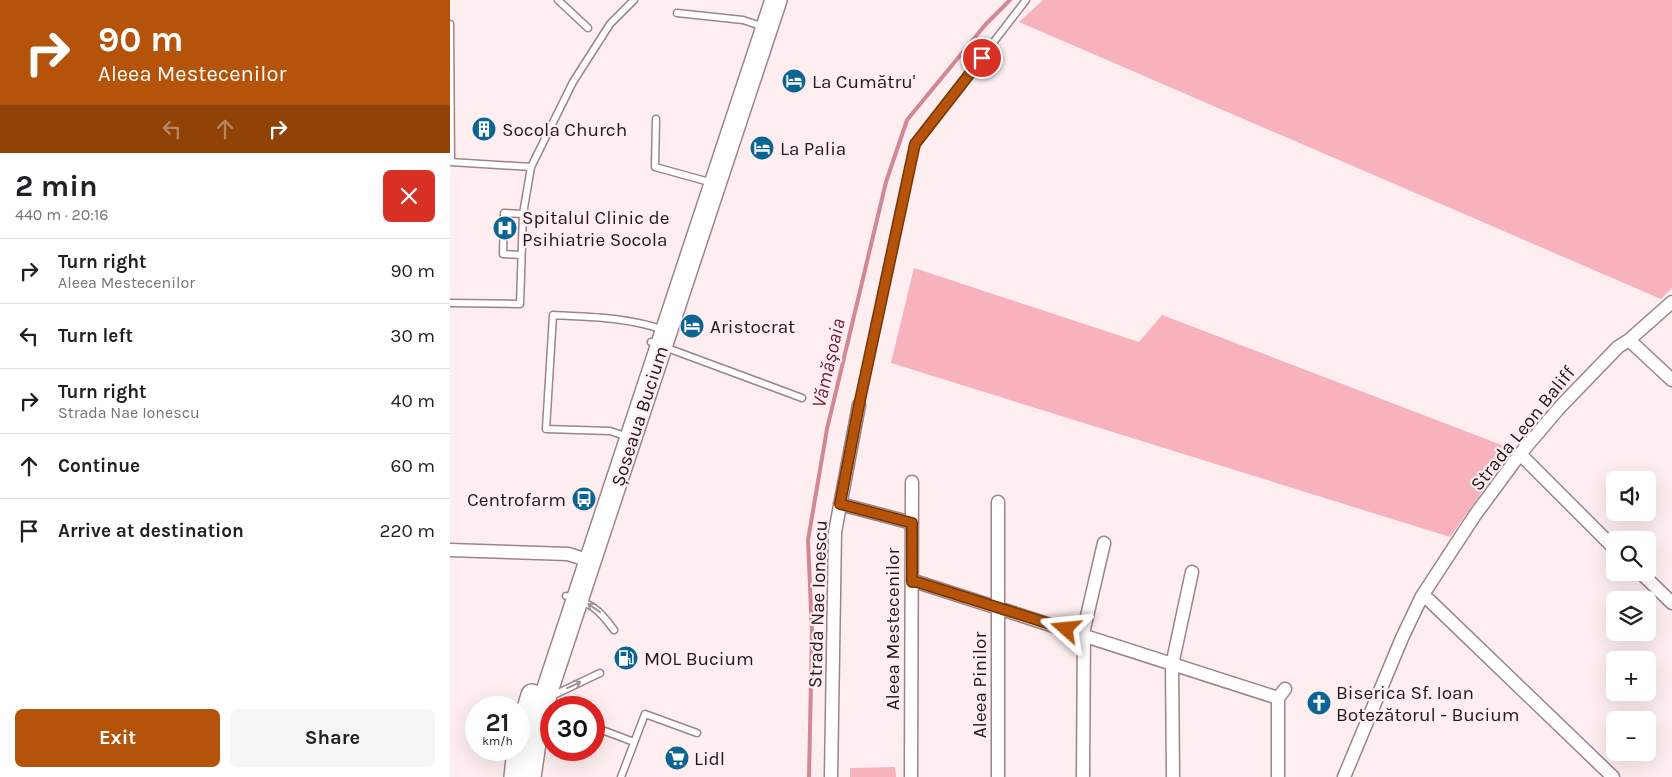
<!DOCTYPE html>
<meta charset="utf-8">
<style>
:root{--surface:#fff;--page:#f6f6f6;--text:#202124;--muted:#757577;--line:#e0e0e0;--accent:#b45309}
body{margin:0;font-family:Karla,sans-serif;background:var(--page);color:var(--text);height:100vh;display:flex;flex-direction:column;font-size:19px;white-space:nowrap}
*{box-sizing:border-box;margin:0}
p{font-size:16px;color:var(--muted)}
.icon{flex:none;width:28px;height:28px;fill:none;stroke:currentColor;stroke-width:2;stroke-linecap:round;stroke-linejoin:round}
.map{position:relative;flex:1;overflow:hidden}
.panel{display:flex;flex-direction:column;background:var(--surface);width:450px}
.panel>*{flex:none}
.top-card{background:#b45309;color:#fff;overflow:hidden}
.fabs{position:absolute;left:1156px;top:471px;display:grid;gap:10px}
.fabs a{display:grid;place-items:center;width:50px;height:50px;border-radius:8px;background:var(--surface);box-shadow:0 5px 20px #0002;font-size:25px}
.speed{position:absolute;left:15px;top:696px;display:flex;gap:10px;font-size:25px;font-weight:700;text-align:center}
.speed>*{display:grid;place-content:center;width:65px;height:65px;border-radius:50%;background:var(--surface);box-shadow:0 5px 20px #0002;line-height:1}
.speed small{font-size:12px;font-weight:400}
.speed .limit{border:8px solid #d22;background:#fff;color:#111}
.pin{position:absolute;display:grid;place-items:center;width:42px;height:42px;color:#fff;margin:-21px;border:2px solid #fff;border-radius:50%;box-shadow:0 1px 5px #0007}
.me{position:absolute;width:55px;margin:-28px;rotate:288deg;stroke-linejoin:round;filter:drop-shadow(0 0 4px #0008)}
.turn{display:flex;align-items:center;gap:18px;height:105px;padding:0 15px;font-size:22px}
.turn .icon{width:65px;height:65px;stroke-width:2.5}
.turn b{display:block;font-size:35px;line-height:42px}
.lanes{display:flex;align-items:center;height:48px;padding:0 15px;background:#0003;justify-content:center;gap:25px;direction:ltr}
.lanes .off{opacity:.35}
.round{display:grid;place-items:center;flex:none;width:52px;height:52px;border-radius:8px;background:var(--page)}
.head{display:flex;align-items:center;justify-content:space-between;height:85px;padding:0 15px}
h1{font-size:30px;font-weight:700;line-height:38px}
.cta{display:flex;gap:10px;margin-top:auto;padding:10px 15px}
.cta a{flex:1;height:58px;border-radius:8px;background:var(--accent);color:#fff;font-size:20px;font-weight:700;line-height:58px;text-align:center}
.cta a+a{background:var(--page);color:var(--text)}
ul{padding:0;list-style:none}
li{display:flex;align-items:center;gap:15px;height:65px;padding:0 15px;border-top:1px solid var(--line)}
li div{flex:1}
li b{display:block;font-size:19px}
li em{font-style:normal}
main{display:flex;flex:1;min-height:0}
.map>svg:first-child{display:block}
</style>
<main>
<section class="panel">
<div class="top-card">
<div class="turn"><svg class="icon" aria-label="right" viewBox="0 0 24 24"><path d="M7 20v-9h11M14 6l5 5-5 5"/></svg><div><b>90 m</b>Aleea Mestecenilor</div></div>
<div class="lanes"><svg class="icon off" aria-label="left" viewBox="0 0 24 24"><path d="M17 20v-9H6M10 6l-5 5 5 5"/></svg><svg class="icon off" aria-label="ahead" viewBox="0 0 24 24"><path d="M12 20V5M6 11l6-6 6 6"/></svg><svg class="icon" aria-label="right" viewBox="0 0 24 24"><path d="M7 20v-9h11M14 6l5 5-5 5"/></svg></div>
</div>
<div class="head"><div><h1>2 min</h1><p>440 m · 20:16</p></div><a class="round" style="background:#d93025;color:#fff"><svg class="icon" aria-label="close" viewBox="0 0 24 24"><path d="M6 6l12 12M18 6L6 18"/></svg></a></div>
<ul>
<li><svg class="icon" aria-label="right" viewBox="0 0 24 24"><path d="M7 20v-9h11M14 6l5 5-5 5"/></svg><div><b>Turn right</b><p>Aleea Mestecenilor</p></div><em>90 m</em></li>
<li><svg class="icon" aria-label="left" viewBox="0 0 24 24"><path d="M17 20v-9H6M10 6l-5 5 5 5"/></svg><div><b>Turn left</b></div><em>30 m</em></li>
<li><svg class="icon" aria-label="right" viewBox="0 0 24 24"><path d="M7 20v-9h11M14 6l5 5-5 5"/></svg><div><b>Turn right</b><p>Strada Nae Ionescu</p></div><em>40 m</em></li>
<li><svg class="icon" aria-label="ahead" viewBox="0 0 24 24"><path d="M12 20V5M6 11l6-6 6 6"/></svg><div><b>Continue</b></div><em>60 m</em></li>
<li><svg class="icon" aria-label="arrive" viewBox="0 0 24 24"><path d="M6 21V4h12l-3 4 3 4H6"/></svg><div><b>Arrive at destination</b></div><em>220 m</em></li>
</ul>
<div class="cta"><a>Exit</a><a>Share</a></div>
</section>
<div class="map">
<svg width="1222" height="777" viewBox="0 0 1222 777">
<rect width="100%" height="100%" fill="#feeef0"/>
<path fill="#f7b2bd" d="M593 0H1222V288L1211 299 569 22Z
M464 268 689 342 712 315 1062 449 1000 537 441 363Z
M445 767 446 777H400V768Z"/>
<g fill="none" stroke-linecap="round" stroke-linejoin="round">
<path stroke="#d18894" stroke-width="4" d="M359 777 362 632 358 540 377 429 436 182 457 120 536 24 560 0"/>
<defs>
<path id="lane" d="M108 0 138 28
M227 13 293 20 314 27
M0 24 1 162
M206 119 205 167 263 183
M0 162 81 167 123 82 160 24 184 0
M71 255 53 254 54 213 73 214
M0 303 70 304 73 214 81 167
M201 342 352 398
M409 405 465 144 576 0
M178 437 160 431 96 429 103 315C141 317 177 317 214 330
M116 596C142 604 148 608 164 630
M101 692 106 694 150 673
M144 727 184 742
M171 777 195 714 247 733"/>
<path id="street" d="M1179 340 1222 380
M1070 454 1165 549
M390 504 462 523
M0 550 118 554 140 561
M1190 572 1222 603
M462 582H467L828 698
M972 596 979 600 1163 777
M381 777 385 532 409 405
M461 777 462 482
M548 777V502
M633 777 634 629 654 543
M723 777 722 665 742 572
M828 777V698L835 689
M894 777 952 638 972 596 1025 515 1070 454 1110 407 1168 347 1179 340 1222 302"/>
<path id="primary" d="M69 748 70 737 82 695
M65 777 68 750
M80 777 85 743 97 691 326 0"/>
</defs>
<use href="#lane" stroke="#9c8487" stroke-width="9"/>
<use href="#street" stroke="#9c8487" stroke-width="15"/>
<use href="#primary" stroke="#9c8487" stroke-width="24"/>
<use href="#lane" stroke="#fff" stroke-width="6"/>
<use href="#street" stroke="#fff" stroke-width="12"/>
<use href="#primary" stroke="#fff" stroke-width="21"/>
</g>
<defs><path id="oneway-shaft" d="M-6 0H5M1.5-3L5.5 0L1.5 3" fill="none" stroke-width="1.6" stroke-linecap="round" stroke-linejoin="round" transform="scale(1.25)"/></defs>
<g stroke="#9b9798">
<use href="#oneway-shaft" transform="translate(144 608) rotate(-145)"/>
<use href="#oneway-shaft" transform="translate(124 685) rotate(-25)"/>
</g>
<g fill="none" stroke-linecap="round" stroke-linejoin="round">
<defs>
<path id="route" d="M532 58 465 144 409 405 390 504 462 523V582H467L616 629"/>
</defs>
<use href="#route" stroke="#753606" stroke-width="12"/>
<use href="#route" stroke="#b45309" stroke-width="9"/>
</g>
<defs>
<symbol id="hotel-disc" viewBox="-11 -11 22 22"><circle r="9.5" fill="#0a6595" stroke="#feeef0"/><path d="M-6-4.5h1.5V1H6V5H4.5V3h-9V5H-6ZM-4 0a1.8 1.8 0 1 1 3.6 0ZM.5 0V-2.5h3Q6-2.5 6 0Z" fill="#fff"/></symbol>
<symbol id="building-disc" viewBox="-11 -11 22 22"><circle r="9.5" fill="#0a6595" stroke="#feeef0"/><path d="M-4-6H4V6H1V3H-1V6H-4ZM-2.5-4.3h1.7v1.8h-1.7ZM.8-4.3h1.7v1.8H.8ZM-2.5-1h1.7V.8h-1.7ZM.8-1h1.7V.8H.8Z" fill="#fff"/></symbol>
<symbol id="hospital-disc" viewBox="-11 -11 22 22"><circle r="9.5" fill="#0a6595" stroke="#feeef0"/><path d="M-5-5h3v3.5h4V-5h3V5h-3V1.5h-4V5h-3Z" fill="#fff"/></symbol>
<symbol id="bus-disc" viewBox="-11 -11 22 22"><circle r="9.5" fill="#0a6595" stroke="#feeef0"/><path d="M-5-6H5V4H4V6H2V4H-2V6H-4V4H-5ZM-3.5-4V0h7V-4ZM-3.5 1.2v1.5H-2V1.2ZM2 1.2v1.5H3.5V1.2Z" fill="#fff"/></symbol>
<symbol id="fuel-disc" viewBox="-11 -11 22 22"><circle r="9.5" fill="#0a6595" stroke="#feeef0"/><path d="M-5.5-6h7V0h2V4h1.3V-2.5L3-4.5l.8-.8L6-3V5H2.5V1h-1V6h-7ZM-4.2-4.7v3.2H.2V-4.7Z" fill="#fff"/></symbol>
<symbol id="church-disc" viewBox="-11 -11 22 22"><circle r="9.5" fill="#0a6595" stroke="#feeef0"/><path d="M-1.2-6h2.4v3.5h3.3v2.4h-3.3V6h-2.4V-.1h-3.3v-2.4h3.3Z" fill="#fff"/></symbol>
<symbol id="supermarket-disc" viewBox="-11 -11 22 22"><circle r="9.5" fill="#0a6595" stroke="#feeef0"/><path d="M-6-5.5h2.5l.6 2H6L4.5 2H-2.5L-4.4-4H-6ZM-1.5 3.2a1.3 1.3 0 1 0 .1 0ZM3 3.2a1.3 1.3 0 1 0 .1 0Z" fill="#fff"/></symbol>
</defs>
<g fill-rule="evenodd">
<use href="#hotel-disc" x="330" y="67" width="28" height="28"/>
<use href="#building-disc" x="20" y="115" width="28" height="28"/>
<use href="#hotel-disc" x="298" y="134" width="28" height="28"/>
<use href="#hospital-disc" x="41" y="214" width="28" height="28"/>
<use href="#hotel-disc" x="228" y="312" width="28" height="28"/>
<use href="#bus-disc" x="120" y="485" width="28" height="28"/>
<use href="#fuel-disc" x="162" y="644" width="28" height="28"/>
<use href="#church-disc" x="855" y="689" width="28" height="28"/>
<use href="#supermarket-disc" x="213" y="744" width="28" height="28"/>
</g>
<g text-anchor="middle" stroke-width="4.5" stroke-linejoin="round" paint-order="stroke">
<g font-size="19" fill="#211819" stroke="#feeef0" text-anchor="start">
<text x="362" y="88">La Cumătru'</text>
<text x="52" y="136">Socola Church</text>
<text x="330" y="155">La Palia</text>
<text x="72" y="224">Spitalul Clinic de<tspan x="72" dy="22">Psihiatrie Socola</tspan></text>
<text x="260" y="333">Aristocrat</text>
<text x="116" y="506" text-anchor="end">Centrofarm</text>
<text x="194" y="665">MOL Bucium</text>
<text x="886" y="699">Biserica Sf. Ioan<tspan x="886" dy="22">Botezătorul - Bucium</tspan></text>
<text x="244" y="765">Lidl</text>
</g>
<g font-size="19" fill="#211819" stroke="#feeef0">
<text transform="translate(189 416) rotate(-72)" y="7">Șoseaua Bucium</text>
<text transform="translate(1072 428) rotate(-51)" y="7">Strada Leon Baliff</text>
<text transform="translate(367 604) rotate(-88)" y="7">Strada Nae Ionescu</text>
<text transform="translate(442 629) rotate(-90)" y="7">Aleea Mestecenilor</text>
<text transform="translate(529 685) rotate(-90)" y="7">Aleea Pinilor</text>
</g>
<g font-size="20" font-style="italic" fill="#701932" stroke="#feeef0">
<text transform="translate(378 363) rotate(-77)" y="7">Vămășoaia</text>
</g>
</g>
</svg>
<div class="fabs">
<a><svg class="icon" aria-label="sound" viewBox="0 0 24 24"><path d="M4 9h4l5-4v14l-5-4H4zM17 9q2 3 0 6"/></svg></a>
<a><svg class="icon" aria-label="search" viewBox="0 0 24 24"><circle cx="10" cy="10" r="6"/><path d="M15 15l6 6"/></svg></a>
<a><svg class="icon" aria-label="layers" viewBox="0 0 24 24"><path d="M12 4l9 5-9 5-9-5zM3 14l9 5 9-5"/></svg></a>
<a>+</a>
<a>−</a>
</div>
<div class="speed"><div>21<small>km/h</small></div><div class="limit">30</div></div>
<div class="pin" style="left:532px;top:58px;background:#d93025"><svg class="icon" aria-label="arrive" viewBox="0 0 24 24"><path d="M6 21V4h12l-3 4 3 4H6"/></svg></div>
<svg class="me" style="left:616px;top:629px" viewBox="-20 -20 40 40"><path d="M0-17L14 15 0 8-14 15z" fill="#b45309" stroke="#fff" stroke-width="4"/></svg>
</div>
</main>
